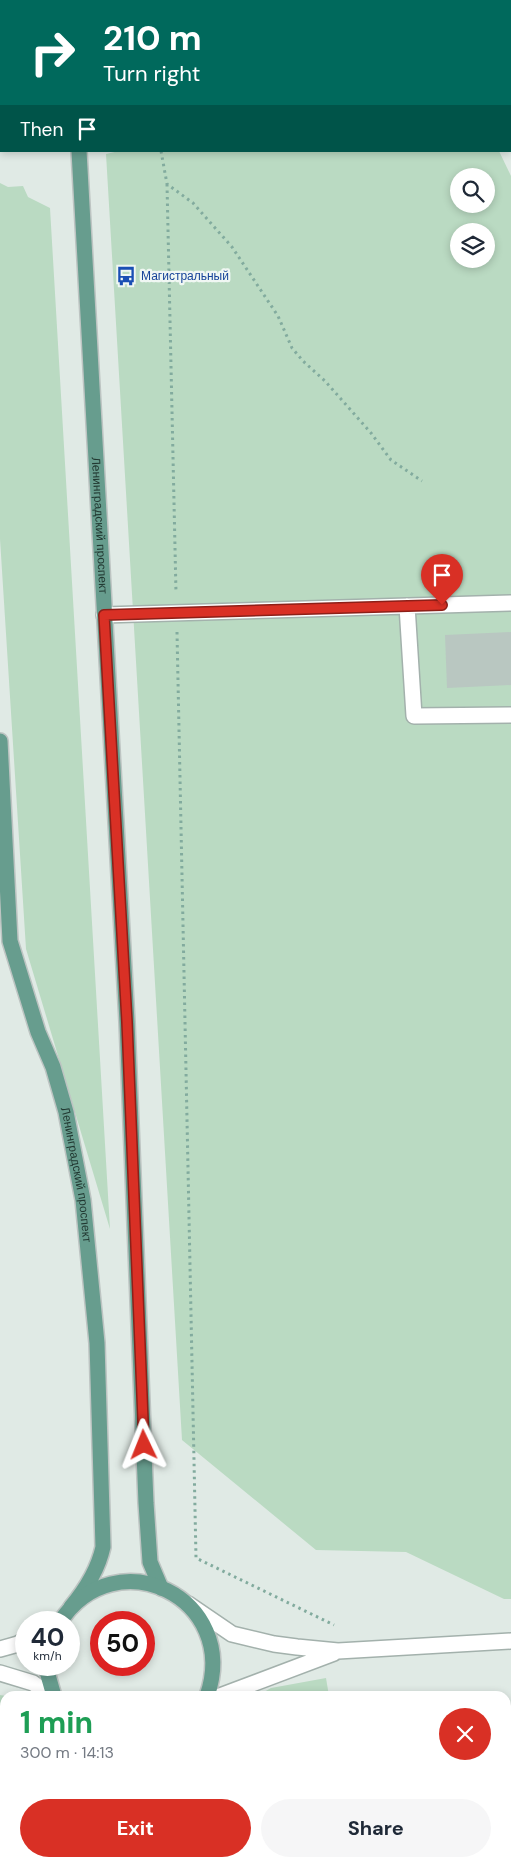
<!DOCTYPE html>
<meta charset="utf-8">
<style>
:root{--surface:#fff;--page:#f6f6f7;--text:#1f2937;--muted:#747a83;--accent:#d93025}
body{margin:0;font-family:"DM Sans",sans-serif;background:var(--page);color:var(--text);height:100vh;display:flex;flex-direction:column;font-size:19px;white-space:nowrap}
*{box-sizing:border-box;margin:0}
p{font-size:16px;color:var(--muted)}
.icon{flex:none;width:28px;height:28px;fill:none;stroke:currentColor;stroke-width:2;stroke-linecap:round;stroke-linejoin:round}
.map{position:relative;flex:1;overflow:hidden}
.sheet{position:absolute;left:0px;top:1691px;width:511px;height:176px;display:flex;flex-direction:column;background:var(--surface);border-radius:15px 15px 0 0;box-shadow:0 2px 8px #0003}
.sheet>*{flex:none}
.banner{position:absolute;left:0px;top:0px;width:511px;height:152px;box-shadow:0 2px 8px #0003;background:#00695c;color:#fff;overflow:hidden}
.controls{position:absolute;left:450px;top:168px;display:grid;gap:10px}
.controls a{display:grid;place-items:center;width:45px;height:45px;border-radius:50%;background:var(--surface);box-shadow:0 2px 8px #0003;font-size:25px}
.speed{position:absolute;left:15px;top:1611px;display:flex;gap:10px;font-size:25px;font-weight:700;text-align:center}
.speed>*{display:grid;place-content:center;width:65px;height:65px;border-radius:50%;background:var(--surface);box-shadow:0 2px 8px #0003;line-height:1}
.speed small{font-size:12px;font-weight:400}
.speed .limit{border:8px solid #d22;background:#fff;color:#111}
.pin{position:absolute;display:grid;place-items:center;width:42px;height:42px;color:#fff;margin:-51px -21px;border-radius:50% 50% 50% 0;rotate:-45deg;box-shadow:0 0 5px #0007}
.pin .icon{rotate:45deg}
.me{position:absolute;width:55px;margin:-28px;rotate:358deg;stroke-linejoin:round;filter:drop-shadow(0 0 4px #0008)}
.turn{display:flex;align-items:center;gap:18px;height:105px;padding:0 20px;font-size:22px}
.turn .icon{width:65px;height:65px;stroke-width:2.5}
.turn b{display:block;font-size:35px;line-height:42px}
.then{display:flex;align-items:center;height:48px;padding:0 20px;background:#0003;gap:10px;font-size:19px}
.round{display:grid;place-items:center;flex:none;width:52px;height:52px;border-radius:26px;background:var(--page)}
.headline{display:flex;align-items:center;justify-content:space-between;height:85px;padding:0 20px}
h1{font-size:30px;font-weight:700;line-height:38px;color:#1e9e55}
.cta{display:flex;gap:10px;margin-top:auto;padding:10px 20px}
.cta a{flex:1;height:58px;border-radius:30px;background:var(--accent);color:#fff;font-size:20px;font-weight:700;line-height:58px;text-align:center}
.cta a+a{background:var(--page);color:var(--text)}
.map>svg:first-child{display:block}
</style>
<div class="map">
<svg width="511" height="1867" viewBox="0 0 511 1867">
<rect width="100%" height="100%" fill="#e0eae5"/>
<path fill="#badac2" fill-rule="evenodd" d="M174 0H476L175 1Z
M119 151H499L511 176V1599H504L406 1552 316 1550 182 1440 106 154ZM459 176H486V204H459ZM459 231H486V259H459Z
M0 183 8 187 23 186 28 197 50 208 110 1229 26 949 0 539Z
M326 1678 329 1696H257L271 1688Z
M0 1695 6 1696 5 1773 0 1770Z
M0 1782 5 1787V1859L2 1867H0Z
M412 1862 415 1867H299L298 1863Z"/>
<path fill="#b9c7c1" d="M511 632V685L447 688 445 635Z"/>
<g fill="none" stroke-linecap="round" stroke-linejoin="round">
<defs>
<path id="minor" d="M495 0V1
M510 85H511
M407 606 414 716 511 715
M104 615 511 603
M188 1604 232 1634 274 1644 297 1647 338 1651 511 1641
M0 1649 18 1644 26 1639
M0 1673 33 1683 51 1696
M220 1696 334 1653"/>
<g id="major">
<path d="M70 0V1"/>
<path d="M0 142H1"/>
<path id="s1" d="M79 151 127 1022 146 1503 150 1562 161 1588"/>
<path id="s2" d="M0 741 10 941 38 1032 53 1067 66 1112 83 1200 97 1343 103 1547C98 1570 86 1589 71 1607"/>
<path d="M60 1622C115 1537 241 1598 207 1696"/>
<path d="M48 1665V1675L54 1696"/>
<path d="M88 1867 89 1862"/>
<path d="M112 1867 113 1862"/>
</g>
</defs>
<use href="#minor" stroke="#a3b1ac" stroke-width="18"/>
<use href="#major" stroke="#bdc4c2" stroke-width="18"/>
<path stroke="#82ab9e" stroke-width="3" stroke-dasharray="2.5 4" stroke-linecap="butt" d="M148 0V1
M161 151 167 184 193 203 232 247 278 316 292 348 303 361 325 381 371 433 391 460 422 481
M167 184 176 593
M177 632 196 1558 334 1625
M196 1867 198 1862"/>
<use href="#minor" stroke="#fff" stroke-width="15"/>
<use href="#major" stroke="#679d8e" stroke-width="15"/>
</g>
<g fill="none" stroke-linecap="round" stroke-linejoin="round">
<defs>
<path id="route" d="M144 1445 127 1022 104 615 442 605"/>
</defs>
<use href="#route" stroke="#8d1f18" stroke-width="12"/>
<use href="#route" stroke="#d93025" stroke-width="9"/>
</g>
<defs>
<symbol id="bus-bare" viewBox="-9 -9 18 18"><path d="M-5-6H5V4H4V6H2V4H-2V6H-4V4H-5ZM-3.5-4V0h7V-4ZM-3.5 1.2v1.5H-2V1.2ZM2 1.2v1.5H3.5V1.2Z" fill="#1a4fb4" stroke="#f0f7f3" stroke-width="2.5" paint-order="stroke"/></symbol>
</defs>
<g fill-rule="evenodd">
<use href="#bus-bare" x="112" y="262" width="28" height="28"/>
</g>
<g text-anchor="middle" stroke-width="4.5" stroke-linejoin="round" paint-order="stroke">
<g font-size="12" fill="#164399" stroke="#f0f7f3" text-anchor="start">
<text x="141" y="280">Магистральный</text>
</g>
<g font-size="12" fill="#223932" stroke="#f0f7f3">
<text dy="4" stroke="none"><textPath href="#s1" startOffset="375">Ленинградский проспект</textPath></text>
<text dy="4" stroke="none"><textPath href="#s2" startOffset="444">Ленинградский проспект</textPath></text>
</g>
</g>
</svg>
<div class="controls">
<a><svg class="icon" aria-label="search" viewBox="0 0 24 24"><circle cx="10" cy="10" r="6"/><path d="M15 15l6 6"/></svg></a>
<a><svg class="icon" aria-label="layers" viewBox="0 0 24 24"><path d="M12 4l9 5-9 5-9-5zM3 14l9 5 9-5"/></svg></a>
</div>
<div class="speed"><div>40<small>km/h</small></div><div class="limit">50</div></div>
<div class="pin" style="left:442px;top:605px;background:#d93025"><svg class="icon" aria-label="arrive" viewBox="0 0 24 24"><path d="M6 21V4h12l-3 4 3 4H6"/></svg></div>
<svg class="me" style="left:144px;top:1445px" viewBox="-20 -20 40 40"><path d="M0-17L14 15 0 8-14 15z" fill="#d93025" stroke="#fff" stroke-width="4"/></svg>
<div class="banner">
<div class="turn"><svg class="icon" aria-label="right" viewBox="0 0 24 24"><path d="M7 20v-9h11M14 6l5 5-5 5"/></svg><div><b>210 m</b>Turn right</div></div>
<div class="then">Then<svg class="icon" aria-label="arrive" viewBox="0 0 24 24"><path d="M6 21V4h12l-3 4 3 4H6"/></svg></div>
</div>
<section class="sheet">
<div class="headline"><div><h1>1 min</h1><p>300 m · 14:13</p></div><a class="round" style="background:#d93025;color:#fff"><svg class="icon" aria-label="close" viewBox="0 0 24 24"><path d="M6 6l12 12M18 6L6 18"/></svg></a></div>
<div class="cta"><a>Exit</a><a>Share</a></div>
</section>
</div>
